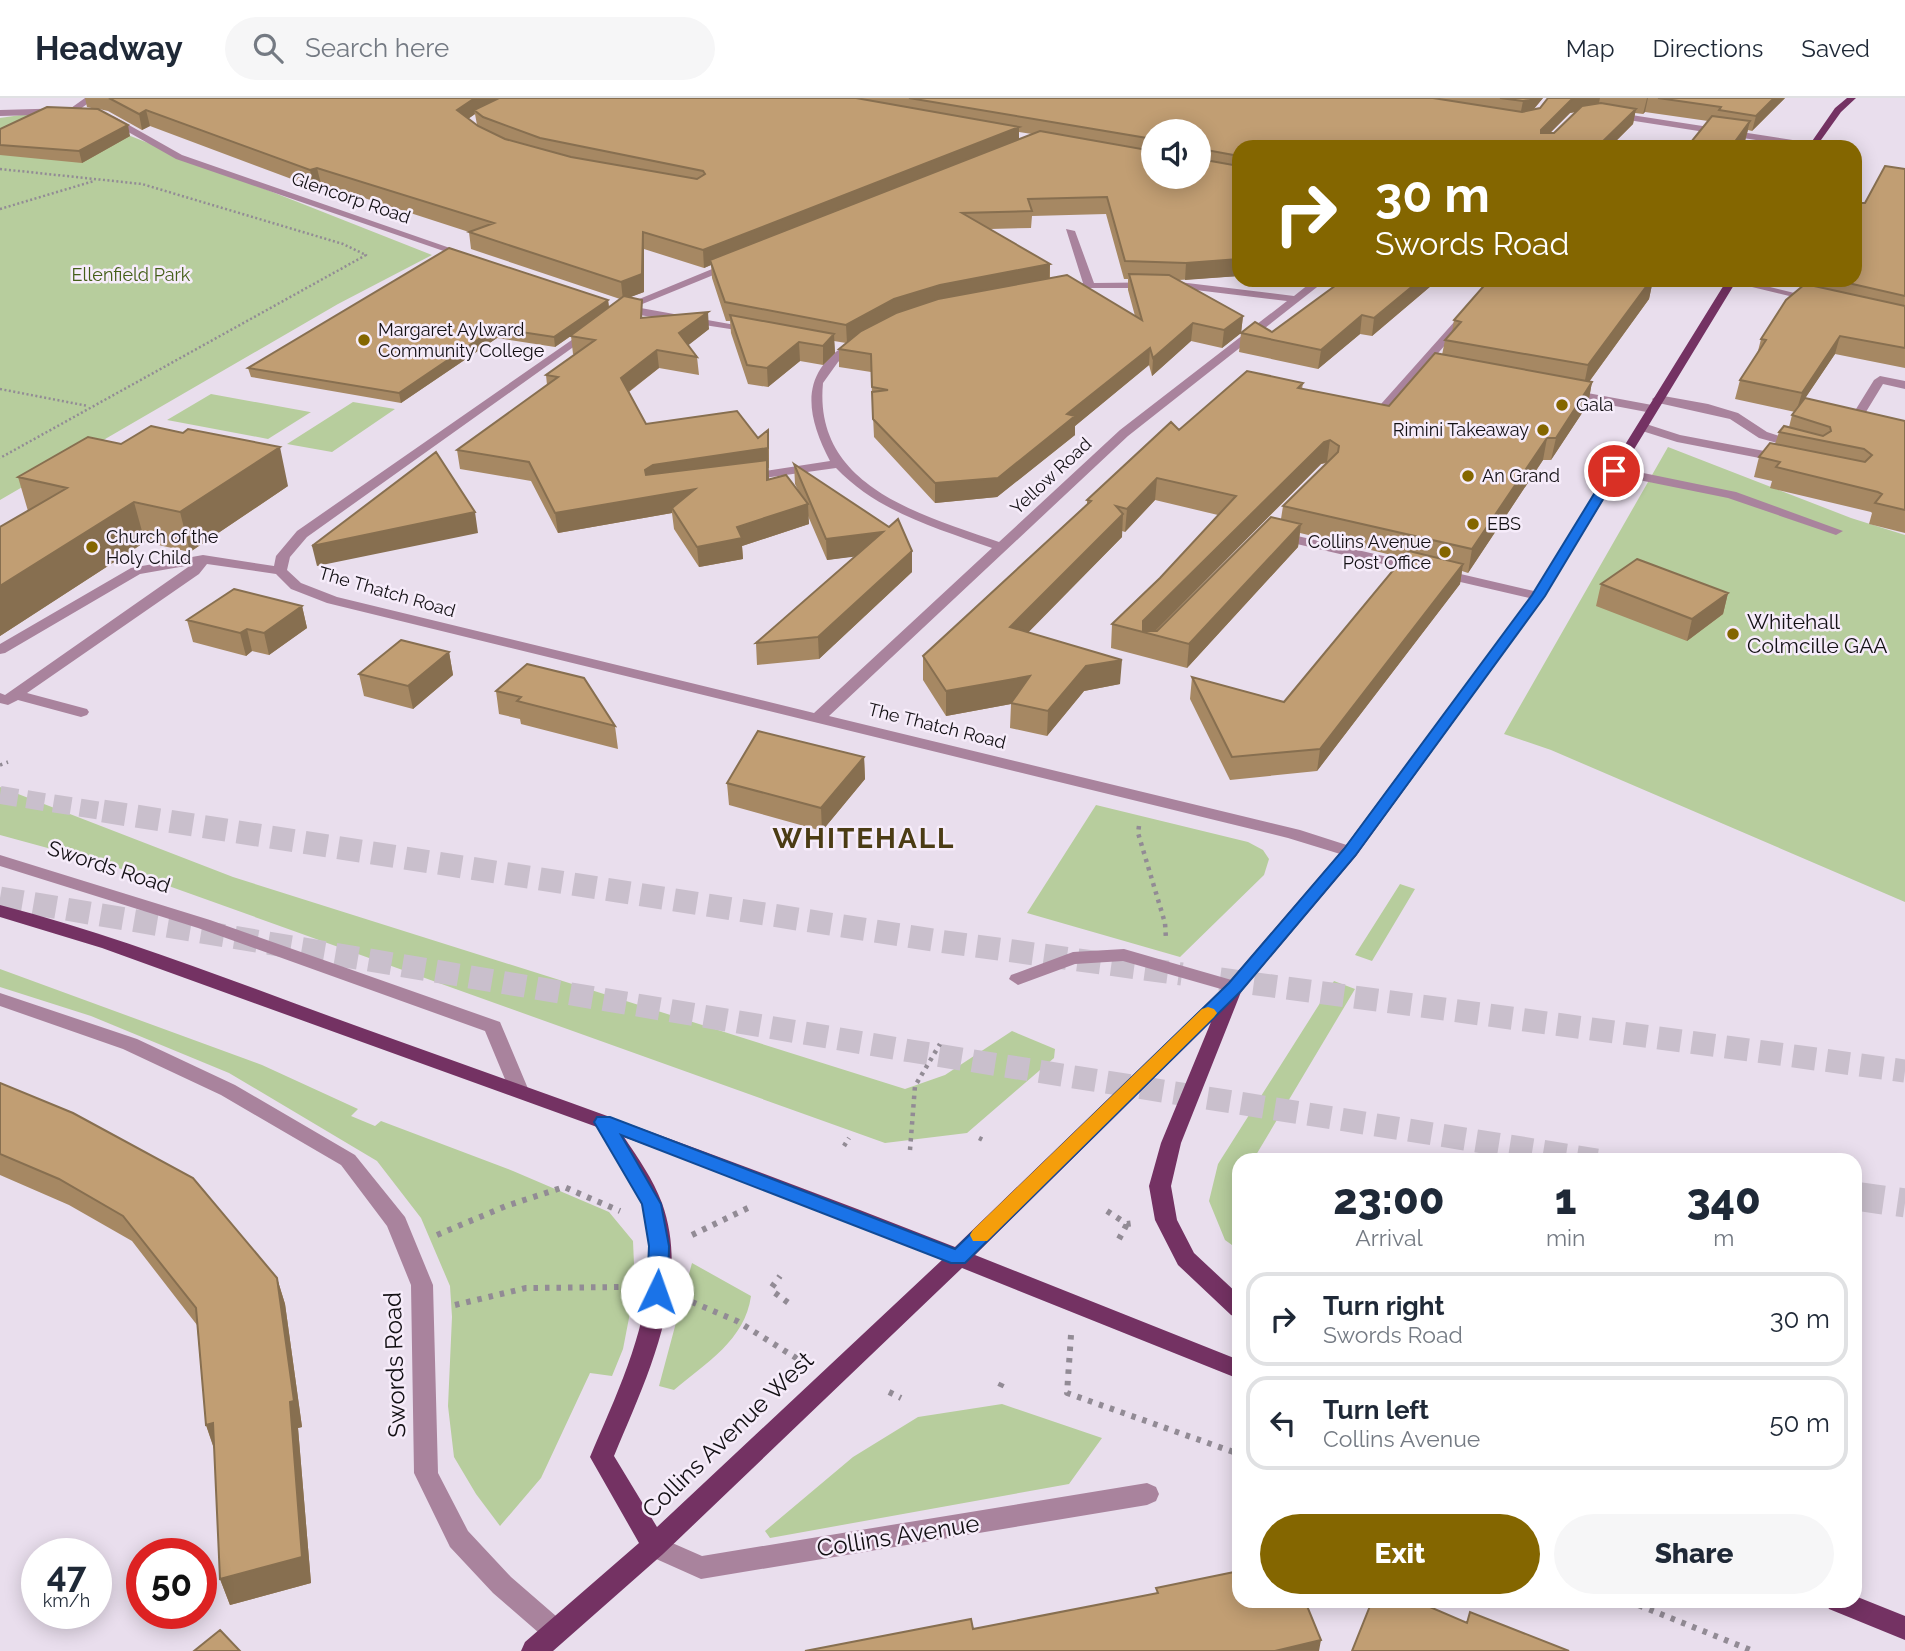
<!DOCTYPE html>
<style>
:root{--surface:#fff;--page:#f6f6f7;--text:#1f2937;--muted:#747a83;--line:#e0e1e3;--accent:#846600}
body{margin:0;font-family:Raleway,sans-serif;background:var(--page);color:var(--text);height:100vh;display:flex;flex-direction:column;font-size:26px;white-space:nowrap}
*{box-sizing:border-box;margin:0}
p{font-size:23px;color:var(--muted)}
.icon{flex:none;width:38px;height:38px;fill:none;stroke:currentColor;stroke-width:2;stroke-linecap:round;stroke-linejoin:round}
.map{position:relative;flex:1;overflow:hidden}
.details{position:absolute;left:1232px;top:1055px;width:630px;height:455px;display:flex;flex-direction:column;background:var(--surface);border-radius:21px;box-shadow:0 4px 18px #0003}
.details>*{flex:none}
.guide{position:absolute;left:1232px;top:42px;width:630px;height:147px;border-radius:21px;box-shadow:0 4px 18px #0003;background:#846600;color:#fff;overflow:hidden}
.fabs{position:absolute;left:1141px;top:21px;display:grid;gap:14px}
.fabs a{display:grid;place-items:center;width:70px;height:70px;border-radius:50%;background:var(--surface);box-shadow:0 4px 18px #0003;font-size:35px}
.speed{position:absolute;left:21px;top:1440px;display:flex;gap:14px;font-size:35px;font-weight:700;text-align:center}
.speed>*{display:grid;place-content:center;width:91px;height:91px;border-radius:50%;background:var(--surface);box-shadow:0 4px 18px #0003;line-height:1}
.speed small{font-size:18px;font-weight:400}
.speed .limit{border:10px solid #d22;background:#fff;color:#111}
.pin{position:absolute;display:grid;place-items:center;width:60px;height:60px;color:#fff;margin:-30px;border:4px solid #fff;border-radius:50%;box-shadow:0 2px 7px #0007}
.me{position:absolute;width:77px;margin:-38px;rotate:3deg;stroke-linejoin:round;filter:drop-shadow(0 0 5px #0008)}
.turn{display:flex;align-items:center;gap:24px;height:147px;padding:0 28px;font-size:32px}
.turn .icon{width:91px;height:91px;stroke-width:2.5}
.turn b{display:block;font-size:49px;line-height:60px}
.eta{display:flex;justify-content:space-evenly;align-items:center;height:119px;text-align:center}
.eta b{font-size:42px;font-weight:800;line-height:49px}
.cta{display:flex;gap:14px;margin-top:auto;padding:14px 28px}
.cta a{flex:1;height:80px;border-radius:42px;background:var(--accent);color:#fff;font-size:28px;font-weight:800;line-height:80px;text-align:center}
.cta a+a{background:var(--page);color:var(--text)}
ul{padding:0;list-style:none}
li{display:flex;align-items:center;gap:21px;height:94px;margin:0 14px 10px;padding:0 14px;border:4px solid var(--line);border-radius:21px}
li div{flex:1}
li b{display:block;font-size:26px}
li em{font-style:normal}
header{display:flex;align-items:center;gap:42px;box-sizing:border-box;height:98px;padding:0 35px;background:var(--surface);border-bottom:2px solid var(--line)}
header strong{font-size:33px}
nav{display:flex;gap:38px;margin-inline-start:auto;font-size:24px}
.search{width:490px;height:63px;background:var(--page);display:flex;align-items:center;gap:18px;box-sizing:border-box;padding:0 24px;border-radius:38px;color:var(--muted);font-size:26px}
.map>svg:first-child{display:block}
</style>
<header>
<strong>Headway</strong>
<div class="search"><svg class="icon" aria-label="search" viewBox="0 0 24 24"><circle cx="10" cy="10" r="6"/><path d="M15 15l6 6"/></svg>Search here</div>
<nav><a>Map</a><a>Directions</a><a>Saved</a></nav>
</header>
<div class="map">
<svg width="1905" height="1553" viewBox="0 0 1905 1553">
<rect width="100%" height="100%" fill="#e9deed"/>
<path fill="#b7cd9d" d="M62 11 432 157 338 206 0 402V20Z
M211 296 310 314H311L268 341 167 322Z
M353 304 395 311 332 354 287 346Z
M1668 349 1851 420 1905 437V804L1551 652 1504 636Z
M0 689 233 779 905 991 945 977 1012 933 1055 951 1054 960 967 1035 885 1045 110 767 0 737Z
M1096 707 1248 744 1263 752 1269 761 1264 777 1180 859 1027 815Z
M1400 786 1415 791 1372 863 1355 857Z
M0 871 262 967 358 1011 351 1018 375 1028 381 1023 513 1073 609 1114 633 1143 635 1189 623 1251 612 1278 590 1275 541 1380 500 1428 476 1396 454 1359 448 1308 452 1219 450 1188 421 1120 377 1063 229 975 91 918 0 889Z
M1334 883 1355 891 1253 1062H1239V1152L1225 1142 1209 1103 1218 1066Z
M692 1165 751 1198C745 1242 706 1265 674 1292L659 1288Z
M1002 1306 1102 1340 1069 1386 770 1440 765 1433 853 1359 918 1319Z"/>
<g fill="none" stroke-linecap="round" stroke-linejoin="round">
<path stroke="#c9bfcc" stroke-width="18" stroke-dasharray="18 9" stroke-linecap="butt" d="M0 697 114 715"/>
<path stroke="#c9bfcc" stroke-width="23" stroke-dasharray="23 11" stroke-linecap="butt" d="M103 713 939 843 1182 876
M0 800 911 953 1597 1062
M1220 881 1905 973"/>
<path stroke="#c9bfcc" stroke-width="29" stroke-dasharray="29 14" stroke-linecap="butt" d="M1855 1098 1905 1105"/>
<path stroke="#928b95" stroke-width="2.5" stroke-dasharray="2 2.5" stroke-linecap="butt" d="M0 71 142 86 343 146 366 157 0 360
M0 111 94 83
M0 291 88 308"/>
<path stroke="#928b95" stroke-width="3.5" stroke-dasharray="2.5 4.5" stroke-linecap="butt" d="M0 667 8 664"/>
<path stroke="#928b95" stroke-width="4.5" stroke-dasharray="3.5 5" stroke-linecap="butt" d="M1139 728 1138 735 1165 825 1166 841
M979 1040 983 1042
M844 1048 849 1040
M910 1052 915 988 940 946"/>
<path stroke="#928b95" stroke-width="6" stroke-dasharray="4.5 7" stroke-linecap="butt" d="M1107 1113 1127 1126 1134 1125
M437 1137 506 1108 564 1089 620 1113
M692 1137 750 1109
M1119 1141 1127 1126
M772 1189 780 1178
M775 1195 790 1206
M692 1204 737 1223 801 1263
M455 1207 526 1190 626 1189
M1071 1237 1067 1295 1239 1356
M1000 1289 1005 1279
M889 1294 901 1300
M1628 1503 1753 1553"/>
<path fill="#a9839d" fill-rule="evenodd" d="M85 0H105L90 4 73 16 0 18V12L71 10Z
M1612 14 1812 45 1816 48 1801 49 1609 19Z
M107 18H113L182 57 473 158 464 160 176 61 107 22Z
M1066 131 1075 133 1094 185 1179 184 1294 198 1314 182H1326L1128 338 829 618 1300 732 1356 750 1359 754 1356 758 1350 759 1288 740 327 505 291 491 276 476 207 466 199 476 27 595 87 611 89 614 87 617 81 619 18 602 8 607 0 605V595L5 597 191 467 140 476 5 555 0 556V546L131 470 203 457 274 468 276 458 297 433 589 230 595 233 593 235 307 439 290 459 287 472 301 485 337 499 814 615 992 450C936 430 878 414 836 370L741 383V377L746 376 830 363C805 315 799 273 852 243L862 245 838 264 823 285C813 389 922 417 999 444L1120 332 1287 203 1179 190H1056L1055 188 1060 185H1083Z
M734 162 738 163V167L635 209 752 230 758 233 756 235 620 214 615 211Z
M1723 182H1742L1819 201 1814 204Z
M1463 214 1472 216 1381 321H1373V315Z
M1880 278 1905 283V291L1883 286 1858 327H1850L1848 324 1874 282Z
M1566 291 1652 307 1658 311 1652 315 1562 298 1560 295Z
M1658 297 1708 306 1738 315 1767 334 1806 347 1800 351 1759 340 1730 321 1654 304 1652 301Z
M1643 325 1680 337 1785 357 1791 361 1785 365 1677 344 1639 332 1637 329Z
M1614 369 1736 394 1843 433 1836 437 1728 400 1609 376V370Z
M1276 433 1538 494 1545 498 1538 502 1271 440V434Z
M0 757 210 822 500 924 529 993 526 998H512L485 933 198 830 0 768Z
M1124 851 1242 885 1244 889 1235 895 1123 863 1075 866 1018 887 1009 881 1011 877 1073 854Z
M0 895 137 941 235 987 355 1057 405 1119 433 1187 438 1375 468 1433 511 1479 564 1525 568 1533 564 1541 555 1545 546 1541 493 1495 450 1449 414 1375 411 1187 387 1128 341 1067 221 997 123 951 0 908Z
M1147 1385 1156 1389 1159 1396 1156 1403 1147 1407 701 1481 645 1456 641 1448 645 1440 654 1437 702 1458Z"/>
<path fill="#743263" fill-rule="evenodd" d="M1847 0H1856L1841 14 1816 49H1808L1835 10Z
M1727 182H1737L1543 501 1356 758 1241 894 1181 1045 1171 1088 1177 1122 1194 1155 1239 1197V1220L1231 1217 1178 1167 1155 1122 1149 1088 1161 1045 1211 924 975 1157 1239 1262V1281L962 1170 663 1456 553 1553H521L525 1544 639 1445 590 1359C623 1281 667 1194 642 1108 633 1079 612 1054 597 1029L102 850 0 819V807C124 839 245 888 365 931 563 1002 760 1072 955 1149L1228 885 1344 750 1532 497ZM624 1039 794 1102 942 1162 657 1429 614 1358C646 1281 692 1189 662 1105 653 1081 638 1060 624 1039Z
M1855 1498 1905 1518V1542L1829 1511 1825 1503H1855Z"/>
</g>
<path fill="#a68863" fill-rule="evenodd" d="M85 0H1543L1533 12 1540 10 1548 0H1785L1752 33 1748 32 1745 43 1741 49H1687L1708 23 1645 14 1643 16 1635 15 1633 26 1610 49H1239V178L1179 182 1243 218 1241 235 1222 250 1191 243 1152 278 1149 267 1075 328V337L997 399 935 405 874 339 871 274 839 269V251L846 245 834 243 835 255 823 267 800 263 768 289 748 286 731 235 730 223H726L712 180 711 167 704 170 644 151V194L630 199 643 220 709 231 688 247 697 259 699 277 659 270 629 294 646 326 758 340 768 332 769 351V370H768L769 382 799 394 795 386 794 366 912 453V474L819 561 757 567 756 545 855 458 827 462 808 418 809 426 742 448 743 461 699 469 674 431 672 415 558 435 531 383 460 371 457 352 547 287 546 277 575 256H573L571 238 555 249 497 240 401 305 251 279 248 270 608 202 609 209 620 201 471 151 469 134 321 86 313 89 150 28 142 32 108 13 99 11 130 38 82 65 0 57V31L96 11 87 9ZM1576 14 1554 35H1550L1570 15ZM475 16 477 27 468 21ZM1153 33 1199 79H1153ZM1019 34 1032 36 1019 41ZM1106 116 1124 181H1128V192L1135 218 1050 180V166L990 131 1031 130 1032 118Z
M1905 71V270L1835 256 1805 300 1905 323V435L1869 426 1872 415 1871 414 1770 390 1772 383 1754 379 1759 359 1775 346 1779 334 1789 329 1792 317 1795 314 1735 301 1740 282 1757 257 1761 241 1812 187 1814 182H1855L1865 105Z
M1343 182H1438L1372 238 1360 236 1318 271 1239 254 1241 235 1272 234Z
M1489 182H1653L1649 201 1589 284H1592L1588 306 1551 362H1543L1468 475 1462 473 1460 486 1317 673 1230 682 1190 601 1192 579 1284 604 1404 460 1300 435 1298 449 1187 570 1111 550 1112 526 1160 480 1218 417 1155 402 1125 434 1122 433V439L1028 534 1120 586 1084 593 1047 638 1010 630 1011 606 946 618 923 582V558L1087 406V402L1179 332 1303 285 1302 291 1389 308 1442 257 1445 242 1452 234 1454 222ZM1327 365 1283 408 1281 421 1156 533 1321 366Z
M18 379 288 388 190 454 145 444 0 538V429L28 413Z
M1601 486 1728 495 1723 516 1687 543 1596 508Z
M302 508 307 530 269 557 252 553 246 558 193 544 187 522Z
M449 554 453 577 413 611 364 598 359 576Z
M527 566 615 628 618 651 521 626 520 621 499 616 496 593Z
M864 659 865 681 822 733 729 707 727 685Z
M0 985 277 1180 285 1206 302 1329 298 1330 311 1485 230 1507 220 1481 214 1351 206 1327 197 1227 132 1143 69 1107 0 1077Z"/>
<path fill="#876f50" d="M475 0H506L474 12 475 16 459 27 457 12Z
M1532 0H1543L1528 18H1520L1523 3Z
M1573 0H1600L1598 9 1570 15 1538 47 1541 32Z
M1647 0H1648L1645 14 1643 16Z
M1774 0H1785L1752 33 1756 18Z
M1636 11 1633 26 1610 49H1597Z
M146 12 150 28 142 32 139 16Z
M1750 23 1745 43 1741 49H1731Z
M128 27 130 38 82 65 79 53Z
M1019 29V45L710 162 711 167 704 170 703 152Z
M317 70 321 86 313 89 310 72Z
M643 134 644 151V194L623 202 621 184Z
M1239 161V178L1185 182 1186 165Z
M1050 166 1049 184 847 245 846 227 894 201 940 187Z
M1420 182H1438L1372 238 1374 220Z
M1651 182H1653L1649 201 1583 292 1588 267Z
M608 202 609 211 555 249 554 239Z
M708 214 709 231 681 253 679 235Z
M1362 217 1360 236 1318 271 1321 252Z
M1243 218 1241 235 1222 250 1224 232Z
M1193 225 1191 243 1152 278 1153 260Z
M495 230 497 240 401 305 399 295Z
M834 236 835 255 823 267V248Z
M1840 238 1835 256 1796 314 1802 295Z
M799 244 800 263 768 289 767 270Z
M1150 250 1149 267 1075 328V337L997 399 935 405V385L1067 316Z
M657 252 659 270 623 298 621 280Z
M1592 284 1588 306 1551 362 1556 340Z
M768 332 769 382 647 392 645 372 653 367 768 350Z
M1547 340 1543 362 1468 475 1472 451Z
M1330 342 1327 364 1321 366 1152 536 1142 534 1143 523 1324 344Z
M280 349 288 388 190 454 180 414Z
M1157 380 1155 402 1125 434 1127 411Z
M695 391 672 410V415L558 435 555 415Z
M134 404 145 444 0 538V488Z
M808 406 809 426 742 448 743 461 699 469 697 449 737 429Z
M475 414 478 435 317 468 312 448Z
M1123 416 1122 439 1010 553V529Z
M1301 426 1298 449 1187 570 1189 546Z
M883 434 884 455 827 462 826 441Z
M912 453V474L819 561 818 539Z
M1463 466 1460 486 1317 673 1320 651Z
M1728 495 1723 516 1687 543 1692 521Z
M302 508 307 530 269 557 264 535Z
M247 531 252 553 246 558 240 535Z
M449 554 453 577 413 611 408 588Z
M1122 562 1120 586 1084 593 1047 638 1048 613 1086 568Z
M1030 578 1011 605V606L946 618V593Z
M864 659 865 681 822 733 821 710Z
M277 1180 285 1206 302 1329 298 1330 311 1485 230 1507 220 1481 290 1304Z
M213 1325 215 1353 206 1327Z
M1321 1542 1319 1553H1275Z"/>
<path fill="#c19e73" stroke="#876f50" stroke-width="2" d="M109 0H475L457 12 478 28 505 41 571 59 697 81 705 76 703 73 540 40 483 19 474 12 499 0H856L1019 29 703 152 643 134 642 176 621 184 469 134 494 125 317 70 310 72 146 12 139 16Z
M909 0H1433L1522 14 1540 10 1548 0H1573L1541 32V35H1554L1582 8 1601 5 1636 11 1597 49H1239V58L1201 51 1199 52V33H1153V41Z
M1500 0H1532L1530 2 1523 3Z
M1658 0H1774L1756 18 1719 12 1721 9Z
M47 9 98 11 128 27 79 53 0 47V31Z
M1712 18 1750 23 1731 49H1687Z
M1040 33 1153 53V79H1199V58L1200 61 1239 68V161L1186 165 1125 163 1107 99 1028 101 1032 113 962 115 1050 166 940 187 894 201 846 227 725 204 710 162Z
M1885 68 1905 71V198L1835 182H1855V114L1861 105H1865Z
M449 150 608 202 554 239 495 230 399 295 248 270Z
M1129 176 1169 177 1243 218 1224 232 1193 225 1153 260 1150 250 1067 316 1075 318 998 380 935 385 873 321 872 294 888 292 872 289 871 256 839 251 861 233 896 215 938 201 1067 177 1142 222Z
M1343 182H1420L1374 220 1362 217 1321 252 1241 235 1255 224 1272 234Z
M1489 182H1651L1588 267 1445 242 1461 224 1454 222Z
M1805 186 1905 208V250L1840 238 1802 295 1740 282 1766 242 1761 241 1786 202Z
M624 198 642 202 641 220 708 214 679 235 697 259 657 252 621 280 646 326 737 313 758 340 768 332V350L653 367 645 372 646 377 767 362V382L786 377 808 406 737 429 742 440 697 449 672 410 695 391 555 415 529 364 457 352 558 279 546 277 595 242 570 238Z
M730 217 834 236 823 248 799 244 767 270 747 267Z
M1435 255 1592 284 1556 340H1547L1472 451 1283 408 1338 354 1339 348 1330 342 1324 344 1143 523V533H1157L1271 419 1301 426 1189 546 1112 526 1160 480 1236 398 1157 380 1127 411 1116 408 1123 416 1010 529 1122 562 1086 568 1048 613 1011 605 1030 578 946 593 923 558 1091 403 1087 402 1171 324 1179 332 1247 273 1303 285 1298 290 1389 308Z
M1805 300 1905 323V412L1875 405 1882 396 1878 394 1776 369 1780 364 1759 359 1770 345 1865 364 1872 357 1864 351 1779 334 1784 328 1823 338 1831 333 1830 329 1792 317Z
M151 328 183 335 188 331 280 349 180 414 134 404 0 488V429L67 390 18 379 88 339 121 346Z
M436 354 475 414 312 448Z
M794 366 889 429 898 421 912 453 818 539 756 545 883 434 826 441Z
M1409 453 1463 466 1320 651 1232 659 1192 579 1284 604Z
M1637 461 1728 495 1692 521 1601 486Z
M234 491 302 508 264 535 247 531 240 535 187 522Z
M401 542 449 554 408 588 359 576Z
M527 566 584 580 615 628 517 603 521 599 496 593Z
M758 633 864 659 821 710 727 685Z
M0 985 73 1015 193 1080 277 1180 294 1303 290 1304 302 1459 220 1481 213 1325 206 1327 196 1210 123 1118 59 1081 0 1056Z
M1239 1473V1503H1305L1321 1542 1275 1553H805L971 1521 973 1531 1158 1495 1156 1490Z
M1372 1503H1416L1467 1525 1470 1514 1569 1553H1352Z
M220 1532 240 1553H194Z"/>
<path fill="#1a73e8" stroke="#114b97" stroke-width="2" d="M1610 370 1620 373 1545 498 1355 758 1241 893 965 1165H951L621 1037 661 1106 669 1148 668 1194 665 1199H650L647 1194 649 1148 642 1106 594 1024 597 1019H610L955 1151 1229 885 1344 751 1532 497Z"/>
<path fill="#f59e0b" d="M1208 909 1214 911 1217 915 1214 919 987 1143H973L970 1137 973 1132 1202 911Z"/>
<g fill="#846600" stroke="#f6ecfa" stroke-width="2.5">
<circle cx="364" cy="242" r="7"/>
<circle cx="1562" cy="307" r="7"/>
<circle cx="1543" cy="332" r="7"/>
<circle cx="1468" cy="378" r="7"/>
<circle cx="1473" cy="426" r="7"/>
<circle cx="92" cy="449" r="7"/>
<circle cx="1445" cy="454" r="7"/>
<circle cx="1733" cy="536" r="7"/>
</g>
<g text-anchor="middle" stroke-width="5" stroke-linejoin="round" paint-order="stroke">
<g font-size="18" fill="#131014" stroke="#f6ecfa">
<text transform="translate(351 100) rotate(19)" y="6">Glencorp Road</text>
<text transform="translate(1051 378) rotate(-43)" y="6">Yellow Road</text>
<text transform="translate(387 494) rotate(16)" y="6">The Thatch Road</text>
<text transform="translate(937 628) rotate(14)" y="6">The Thatch Road</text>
</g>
<g font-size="18" fill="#445e18" stroke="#f6ecfa">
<text x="131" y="183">Ellenfield Park</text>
</g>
<g font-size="18" fill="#131014" stroke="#f6ecfa" text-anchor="start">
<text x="378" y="238">Margaret Aylward<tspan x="378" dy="21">Community College</tspan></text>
<text x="1576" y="313">Gala</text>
<text x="1529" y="338" text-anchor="end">Rimini Takeaway</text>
<text x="1482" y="384">An Grand</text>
<text x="1487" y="432">EBS</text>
<text x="106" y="445">Church of the<tspan x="106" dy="21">Holy Child</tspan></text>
<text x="1431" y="450" text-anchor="end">Collins Avenue<tspan x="1431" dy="21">Post Office</tspan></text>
</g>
<g font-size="21" fill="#131014" stroke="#f6ecfa" text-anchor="start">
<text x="1747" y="531">Whitehall<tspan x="1747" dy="24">Colmcille GAA</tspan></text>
</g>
<g font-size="21" fill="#131014" stroke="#f6ecfa">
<text transform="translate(109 769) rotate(18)" y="7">Swords Road</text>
</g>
<g font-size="24" fill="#131014" stroke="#f6ecfa">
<text transform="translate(395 1267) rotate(-92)" y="8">Swords Road</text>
<text transform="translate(728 1337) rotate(-44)" y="8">Collins Avenue West</text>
<text transform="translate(898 1438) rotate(-9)" y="8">Collins Avenue</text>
</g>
<g font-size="28" font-weight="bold" letter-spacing="2" fill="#4b3c14" stroke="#f6ecfa">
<text x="864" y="750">WHITEHALL</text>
</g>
</g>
</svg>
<div class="fabs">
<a><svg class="icon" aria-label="sound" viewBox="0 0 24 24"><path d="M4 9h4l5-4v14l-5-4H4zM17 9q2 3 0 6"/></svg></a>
</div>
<div class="speed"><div>47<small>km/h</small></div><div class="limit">50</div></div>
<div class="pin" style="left:1614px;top:373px;background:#d93025"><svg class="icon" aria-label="arrive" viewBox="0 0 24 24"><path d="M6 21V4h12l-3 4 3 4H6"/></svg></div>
<svg class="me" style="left:657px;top:1194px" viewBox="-20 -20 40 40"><circle r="19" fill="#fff"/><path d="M0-13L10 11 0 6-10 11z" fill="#1a73e8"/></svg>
<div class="guide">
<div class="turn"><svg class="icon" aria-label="right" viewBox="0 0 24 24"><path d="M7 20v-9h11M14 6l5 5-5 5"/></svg><div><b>30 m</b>Swords Road</div></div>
</div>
<section class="details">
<div class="eta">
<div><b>23:00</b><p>Arrival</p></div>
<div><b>1</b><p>min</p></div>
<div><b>340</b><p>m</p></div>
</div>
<ul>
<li><svg class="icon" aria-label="right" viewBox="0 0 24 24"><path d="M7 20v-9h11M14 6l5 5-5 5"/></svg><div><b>Turn right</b><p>Swords Road</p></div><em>30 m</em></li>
<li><svg class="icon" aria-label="left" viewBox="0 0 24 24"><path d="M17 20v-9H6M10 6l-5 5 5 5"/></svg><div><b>Turn left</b><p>Collins Avenue</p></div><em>50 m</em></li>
</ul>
<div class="cta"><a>Exit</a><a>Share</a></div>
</section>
</div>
